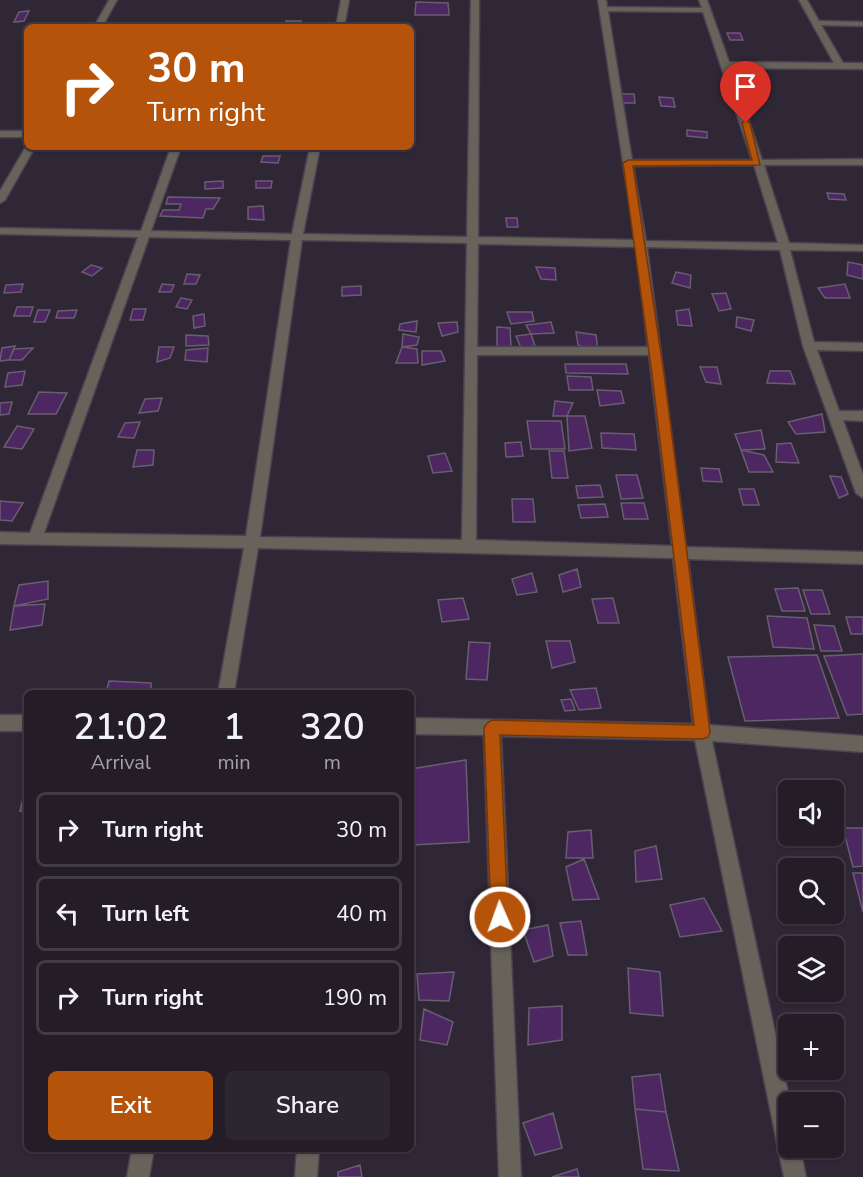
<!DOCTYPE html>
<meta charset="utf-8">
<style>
:root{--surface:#241d28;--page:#2c2630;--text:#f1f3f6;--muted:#a3a2a8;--line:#413b45;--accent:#b45309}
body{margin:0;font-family:"Nunito Sans",sans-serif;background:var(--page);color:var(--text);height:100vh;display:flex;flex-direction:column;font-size:22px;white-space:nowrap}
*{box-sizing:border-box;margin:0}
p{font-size:20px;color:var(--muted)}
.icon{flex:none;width:33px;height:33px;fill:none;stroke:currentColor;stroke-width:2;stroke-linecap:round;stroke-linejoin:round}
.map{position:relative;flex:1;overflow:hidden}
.details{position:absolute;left:24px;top:690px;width:390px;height:462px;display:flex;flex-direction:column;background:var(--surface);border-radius:9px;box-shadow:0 2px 4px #0004,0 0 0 2px var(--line)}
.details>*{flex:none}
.banner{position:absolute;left:24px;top:24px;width:390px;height:126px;border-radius:9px;box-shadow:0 2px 4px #0004,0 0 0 2px var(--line);background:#b45309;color:#fff;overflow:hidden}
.controls{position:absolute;left:778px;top:780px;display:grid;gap:12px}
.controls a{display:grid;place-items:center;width:66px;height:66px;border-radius:9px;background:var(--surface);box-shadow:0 2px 4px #0004,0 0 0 2px var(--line);font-size:30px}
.pin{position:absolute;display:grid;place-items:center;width:51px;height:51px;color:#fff;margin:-62px -26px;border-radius:50% 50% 50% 0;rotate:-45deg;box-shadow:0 0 6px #0007}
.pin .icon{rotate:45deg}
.me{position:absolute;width:66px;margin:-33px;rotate:358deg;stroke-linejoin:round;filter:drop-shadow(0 0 4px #0008)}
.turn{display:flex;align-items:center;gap:21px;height:126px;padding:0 24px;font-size:27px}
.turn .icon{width:78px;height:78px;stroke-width:2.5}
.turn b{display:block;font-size:42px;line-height:51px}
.eta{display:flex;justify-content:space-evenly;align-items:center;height:102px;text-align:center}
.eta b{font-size:36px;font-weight:600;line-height:42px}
.primary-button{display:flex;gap:12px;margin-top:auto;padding:12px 24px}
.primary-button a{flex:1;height:69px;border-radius:9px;background:var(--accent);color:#fff;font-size:24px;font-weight:600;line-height:69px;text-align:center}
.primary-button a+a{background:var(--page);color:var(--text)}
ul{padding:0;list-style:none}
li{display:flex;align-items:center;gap:18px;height:75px;margin:0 12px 9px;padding:0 12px;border:3px solid var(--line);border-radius:9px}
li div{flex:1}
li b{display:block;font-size:22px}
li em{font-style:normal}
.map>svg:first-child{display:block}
</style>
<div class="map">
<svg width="863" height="1177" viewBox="0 0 863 1177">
<rect width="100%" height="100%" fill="#302736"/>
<path fill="#4c2762" stroke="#685e6f" stroke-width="1.5" d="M416 2 448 3 449 15H415Z
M29 11 24 21 14 22 19 12Z
M286 21H301L300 27H284Z
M727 33H740L743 40H730Z
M621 94H634L635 103H622Z
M659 97 673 98 675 107 661 106Z
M687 130 707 132V138L687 136Z
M263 156H280L278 163 261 162Z
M223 181V188L205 189V182Z
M256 181H272L271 188H256Z
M827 193 844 194 846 200 829 199Z
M168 197 220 198 213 209H206L203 218 160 216 163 210H179L181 204H166Z
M263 206 264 220 248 219V207Z
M506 218H517L518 227H507Z
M848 262 863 265V279L847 275Z
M91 265 102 268 92 276 82 272Z
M536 267 555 268 556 280 541 279Z
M676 272 691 275 690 288 672 283Z
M187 274 200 275 196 284H184Z
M23 284 21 292 4 293 6 285Z
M162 284 174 285 171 292H159Z
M845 284 850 298H825L818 288Z
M361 286V295L342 296V287Z
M726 293 731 309 719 311 712 294Z
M181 298 192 300 187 309 176 307Z
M17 307H33L30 316H14Z
M133 309H146L143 320H130Z
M689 309 692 326 678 325 676 311Z
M38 310H50L45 322H34Z
M77 310 74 318H56L58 311Z
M507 312H532L534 321 511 324Z
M204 314 205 326 194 328 193 316Z
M737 317 754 320 751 331 736 327Z
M417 321 416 332 399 330 400 324Z
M457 322 458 332 442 336 438 323Z
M551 322 554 333 531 334 526 325Z
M497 327 510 328 511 347H497Z
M576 332 596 335 598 351 578 345Z
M403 334 419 337 417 345 402 347Z
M531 334 535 346 521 348 516 336Z
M186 335 208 336 209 345 186 346Z
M15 346 9 360 0 361 2 348Z
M159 347H174L170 358 157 362Z
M402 347 417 349 418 363H396Z
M33 348 22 360H9L14 349Z
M208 348 207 362 185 360 186 350Z
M422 351H441L445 361 422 365Z
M565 364H626L628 374 566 373Z
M700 367H717L721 384 706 382Z
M25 371 22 385 5 387 8 373Z
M770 371H790L795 384 767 383Z
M567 376 591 377 593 390H569Z
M597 390 621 391 624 403 600 406Z
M39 392 67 393 56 414H28Z
M162 398 158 411 139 413 145 399Z
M555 401 573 403 567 416H553Z
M12 402 9 414 0 415V403Z
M822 414 825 432 796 434 788 422Z
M567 416H585L592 448 569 451Z
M527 421H561L565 449H531Z
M140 422 134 438 118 437 125 423Z
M17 426 34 429 22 449 4 447Z
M761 430 765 449 741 450 735 434Z
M601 433 634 434 636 450 602 448Z
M521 442 523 456 506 457 505 443Z
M791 443 799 463 776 462 777 444Z
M137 450H154L153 465 133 467Z
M741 450 764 455 773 472H749Z
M549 451H564L568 478H552Z
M445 453 452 471 433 473 428 456Z
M701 468 719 469 722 482 703 481Z
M616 475H637L643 498 621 499Z
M830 476 841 477 848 494 839 498Z
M600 485 603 497 578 498 576 486Z
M739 489H754L759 505H743Z
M512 499H533L535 522H513Z
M0 501 23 503 12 521 0 520Z
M621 503H644L648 519H624Z
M605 504 608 517 581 518 578 505Z
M577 569 581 587 563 592 559 575Z
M532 573 537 592 517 595 512 579Z
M48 581V599L14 606 19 585Z
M798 588 805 611H782L775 589Z
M803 590H822L830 614H811Z
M463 598 469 619 442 622 438 600Z
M613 598 619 623H598L592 599Z
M45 604 42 625 10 630 14 606Z
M767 616 807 618 814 649 773 647Z
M846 617H863V634H851Z
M814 625 834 626 842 651H821Z
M546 641H570L575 662 552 668Z
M469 642 490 643 487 680 466 679Z
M863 654V714L847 715 824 656Z
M817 655 839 718 745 721 728 657Z
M109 681 151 683V693H106Z
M596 688 601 708 579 710 570 690Z
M571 699 575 710 565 711 561 700Z
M466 760 469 842 411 845V769Z
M27 782V810L20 811Z
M843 828H863V866L853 867Z
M591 830 593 858H566L568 832Z
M656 846 662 879 636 882 635 851Z
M584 859 599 899 573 900 566 867Z
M853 873H863V912Z
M704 898 722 931 680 937 670 905Z
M581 921 587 955H568L560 923Z
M548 925 553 956 534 962 523 930Z
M628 968 660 972 663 1016 630 1013Z
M454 972 449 1001 419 1000 417 974Z
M411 1006 415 1007 414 1039H411Z
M562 1006V1040L528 1045 529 1008Z
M424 1009 453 1022 447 1045 420 1040Z
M660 1074 666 1112 635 1109 632 1077Z
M635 1109 666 1112 679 1171 643 1169Z
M553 1113 562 1148 535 1155 523 1123Z
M360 1165 362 1177H338V1172Z
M577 1169 579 1177H552Z"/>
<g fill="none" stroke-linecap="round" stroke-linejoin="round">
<defs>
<path id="minor" d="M109 0H117L102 27H94Z
M341 0H349L344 27H336Z
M471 0H479L478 237 635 240 598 0H606L607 7 702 8 699 0H707L729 62 834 63 799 0H807L819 21 863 22V26L821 25 843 63H863V69L731 68 762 160 863 159V165H764L789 243 863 245V251L790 250 814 342 863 343V351L817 350 839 411H863V421L843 420 863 475V498L856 493 803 346 780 250 647 247 686 547 863 552V564L688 559 709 725 863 736V752L712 741 790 1102 789 1148H800L806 1177H784L695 740 501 736 521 1177H499L484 735 411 734V718L693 724 673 558 258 548 234 693H218L244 548 0 544V532L30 533 138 237 0 234V228L141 231 171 147H181L151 231 292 234 310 147H320L303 234 467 237ZM608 11 703 12 752 160H632ZM754 165 778 243 646 241 633 166ZM149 237 291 240 246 536 44 533ZM302 240 467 243 462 540 260 537ZM478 244 636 247 648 347H477ZM477 355H649L672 546 476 540Z
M0 131H27V137H0Z
M27 145V147H35L5 200 0 203V191Z
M0 715H27V731H0Z
M132 1149H154L149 1177H127Z
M297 1149H319L317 1177H295Z"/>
</defs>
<use href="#minor" stroke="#4b4251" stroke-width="3"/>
<use href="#minor" fill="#67625a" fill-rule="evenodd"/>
</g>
<path fill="#b45309" stroke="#753606" stroke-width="1.5" d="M746 120 750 123 760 165 633 166 664 374 710 732 708 737 702 739 500 735 508 917 506 923 500 925 494 923 491 917 484 728 487 723 492 720 694 725 652 374 623 163 628 160H752L742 123Z"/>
</svg>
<div class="controls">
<a><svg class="icon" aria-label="sound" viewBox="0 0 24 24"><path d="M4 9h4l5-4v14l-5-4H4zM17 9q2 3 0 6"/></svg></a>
<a><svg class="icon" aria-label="search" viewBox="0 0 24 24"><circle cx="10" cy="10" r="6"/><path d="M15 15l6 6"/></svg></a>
<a><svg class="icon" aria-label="layers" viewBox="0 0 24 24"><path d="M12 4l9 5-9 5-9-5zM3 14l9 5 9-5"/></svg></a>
<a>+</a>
<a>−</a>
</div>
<div class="pin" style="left:746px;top:123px;background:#d93025"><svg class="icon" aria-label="arrive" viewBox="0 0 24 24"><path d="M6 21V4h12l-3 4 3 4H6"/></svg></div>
<svg class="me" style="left:500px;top:917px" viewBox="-20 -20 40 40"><circle r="17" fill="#b45309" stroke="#fff" stroke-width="3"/><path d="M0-11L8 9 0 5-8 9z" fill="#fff"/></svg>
<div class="banner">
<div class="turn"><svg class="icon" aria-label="right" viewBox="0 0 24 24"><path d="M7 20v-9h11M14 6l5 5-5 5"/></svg><div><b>30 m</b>Turn right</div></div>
</div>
<section class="details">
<div class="eta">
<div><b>21:02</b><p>Arrival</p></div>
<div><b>1</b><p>min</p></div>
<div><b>320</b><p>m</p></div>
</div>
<ul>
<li><svg class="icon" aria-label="right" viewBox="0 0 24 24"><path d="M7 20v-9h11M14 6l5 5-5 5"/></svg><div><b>Turn right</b></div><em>30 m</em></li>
<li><svg class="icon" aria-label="left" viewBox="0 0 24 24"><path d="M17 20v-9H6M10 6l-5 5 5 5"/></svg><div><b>Turn left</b></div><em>40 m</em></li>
<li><svg class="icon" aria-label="right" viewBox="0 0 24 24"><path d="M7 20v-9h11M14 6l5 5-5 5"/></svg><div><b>Turn right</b></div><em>190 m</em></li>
</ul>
<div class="primary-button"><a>Exit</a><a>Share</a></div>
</section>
</div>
